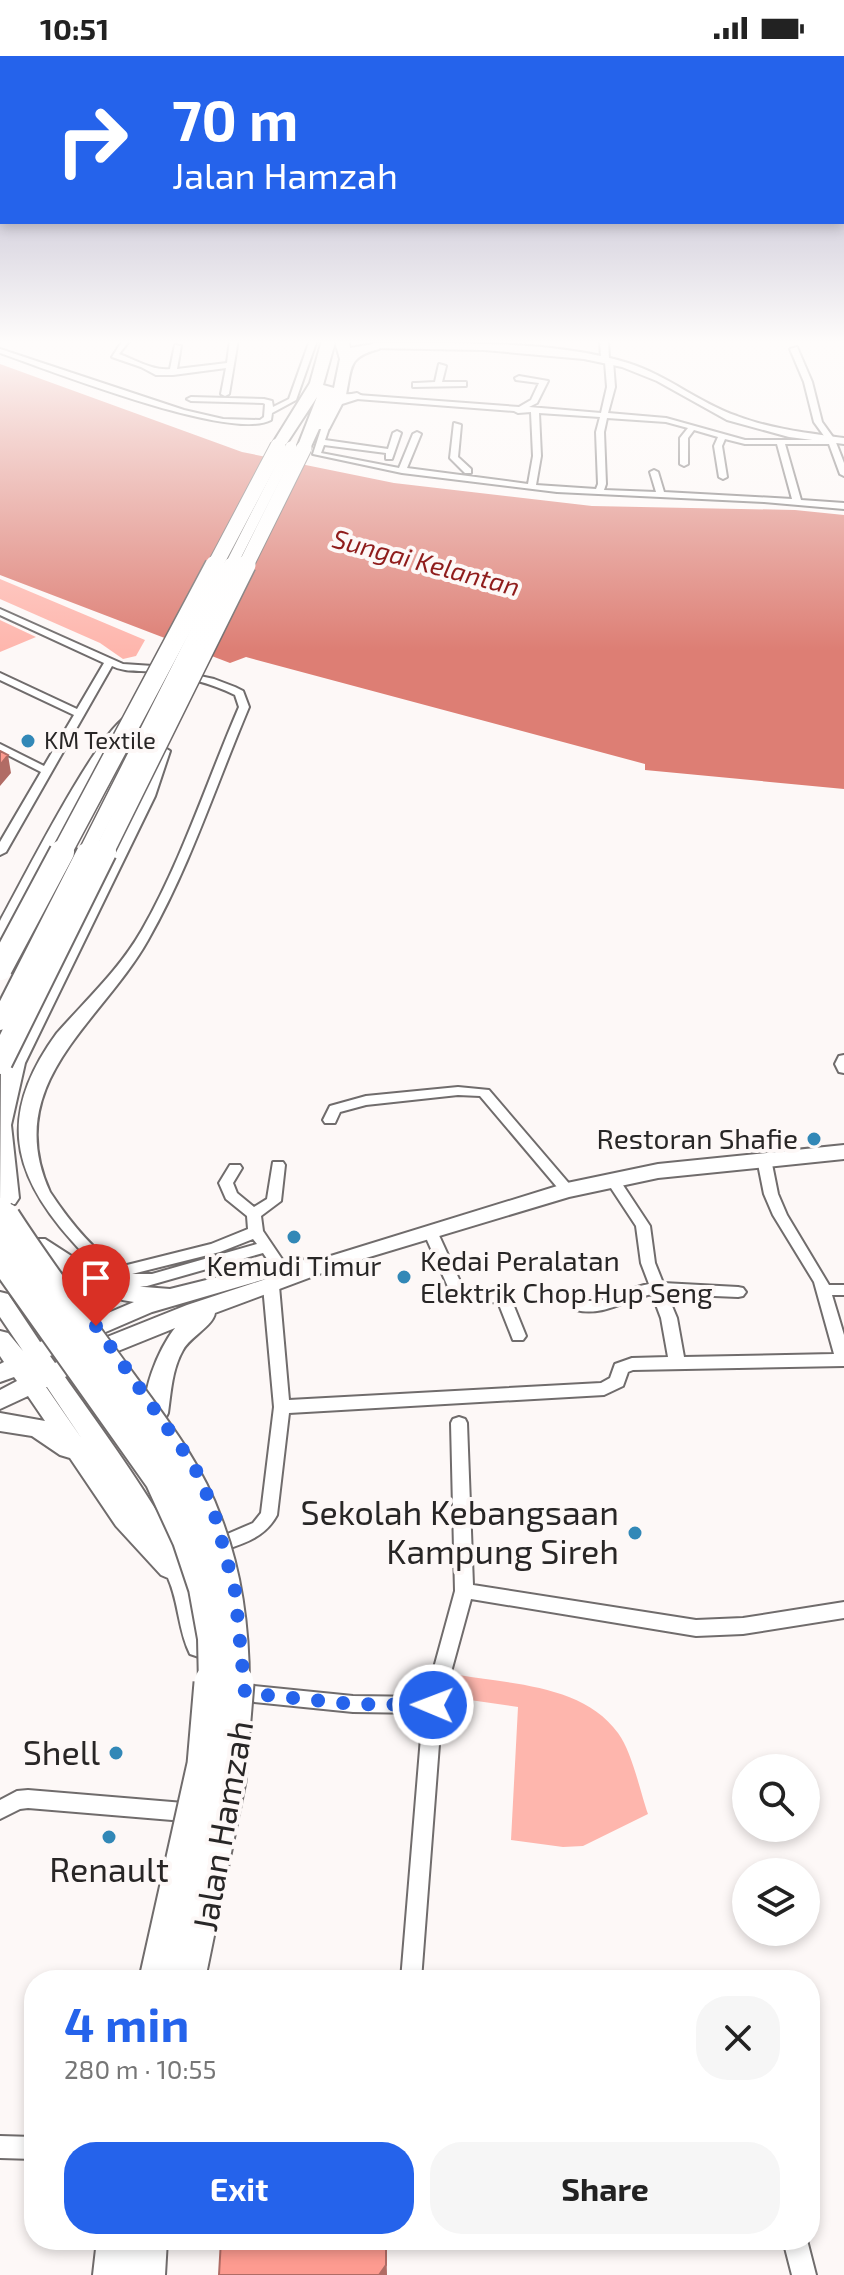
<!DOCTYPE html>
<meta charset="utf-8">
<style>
:root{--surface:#fff;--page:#f6f6f6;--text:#222;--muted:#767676;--accent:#2563eb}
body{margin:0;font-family:"Exo 2",sans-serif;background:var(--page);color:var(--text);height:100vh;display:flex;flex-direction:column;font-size:30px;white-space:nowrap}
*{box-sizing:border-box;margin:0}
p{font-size:26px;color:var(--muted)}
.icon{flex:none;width:44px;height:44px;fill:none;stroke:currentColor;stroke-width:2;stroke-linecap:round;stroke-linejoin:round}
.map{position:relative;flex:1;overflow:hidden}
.side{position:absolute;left:24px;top:1914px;width:796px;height:280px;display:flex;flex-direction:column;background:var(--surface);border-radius:32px;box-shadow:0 4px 12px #0003}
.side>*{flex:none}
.guide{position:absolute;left:0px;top:0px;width:844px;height:168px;box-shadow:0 4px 12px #0003;background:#2563eb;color:#fff;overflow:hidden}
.fabs{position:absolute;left:732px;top:1698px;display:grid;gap:16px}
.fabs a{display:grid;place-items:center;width:88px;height:88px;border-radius:50%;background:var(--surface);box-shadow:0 4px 12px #0003;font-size:40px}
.pin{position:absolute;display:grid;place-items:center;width:68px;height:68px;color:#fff;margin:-82px -34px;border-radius:50% 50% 50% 0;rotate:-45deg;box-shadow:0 0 8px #0007}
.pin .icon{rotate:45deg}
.me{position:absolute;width:88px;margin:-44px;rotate:271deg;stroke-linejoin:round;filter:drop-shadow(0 0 6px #0008)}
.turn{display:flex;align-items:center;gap:28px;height:168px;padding:0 40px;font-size:36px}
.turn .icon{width:104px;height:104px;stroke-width:2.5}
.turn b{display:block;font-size:56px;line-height:68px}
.round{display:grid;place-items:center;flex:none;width:84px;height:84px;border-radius:32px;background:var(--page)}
.summary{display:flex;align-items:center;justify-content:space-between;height:136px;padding:0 40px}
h1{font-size:48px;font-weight:700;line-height:60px;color:var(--accent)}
.action{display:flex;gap:16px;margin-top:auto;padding:16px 40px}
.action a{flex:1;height:92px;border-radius:32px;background:var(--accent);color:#fff;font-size:32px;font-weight:700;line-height:92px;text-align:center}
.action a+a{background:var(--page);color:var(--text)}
.status{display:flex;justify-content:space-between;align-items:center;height:56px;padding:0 40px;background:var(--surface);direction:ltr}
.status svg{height:22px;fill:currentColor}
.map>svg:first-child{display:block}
</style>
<div class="status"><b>10:51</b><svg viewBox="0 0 49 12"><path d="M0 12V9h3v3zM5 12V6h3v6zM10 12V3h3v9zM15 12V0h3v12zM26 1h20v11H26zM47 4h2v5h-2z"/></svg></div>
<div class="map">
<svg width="844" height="2219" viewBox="0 0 844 2219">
<rect width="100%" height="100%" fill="#fdf8f7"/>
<path fill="#feb6ad" d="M0 523 145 584 136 600 123 603 100 587 0 543Z
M0 564 36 581 0 596Z
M459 1619C511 1628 584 1629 618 1677 632 1696 640 1735 648 1758L583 1790 563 1791 511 1784 518 1651 456 1642Z"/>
<path fill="#dd7e74" d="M0 308 242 396 394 427 592 450 795 454 844 459V733L645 714V708L246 601 230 607 0 519Z"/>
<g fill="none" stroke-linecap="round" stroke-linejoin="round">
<defs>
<path id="street" d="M123 284H130L119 298C136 304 153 315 170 313L175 289 181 290 177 313 227 307 230 284H238L229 338 225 340 221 338 226 312 173 319H156L141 311 112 301Z
M310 284H317L296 344 272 357 271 364C231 386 49 314 0 297V293L184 354 223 363 260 364 264 361 265 348 263 347 191 345 187 343 191 341 264 343 272 345 273 351 289 343Z
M600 284H608L609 303 613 305 615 331 608 357 666 362 745 384H827L814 366 804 326 790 293 797 291 812 326 822 366 835 384 844 407V420L840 418 829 388H785L801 444 844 447V453L764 446 557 436 402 417 313 398 323 367 330 369 325 384 388 393 393 377 397 375 401 377 392 403H386V397L324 389 321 397 399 412 413 378 417 376 421 378 407 412 528 428 533 400 531 356 518 357 514 355 344 342 340 340 344 338 519 351 531 344 539 327 516 324 515 322 519 320 548 325 537 347 529 351 601 357 607 331 605 306 601 304ZM539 357 600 361 596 376 598 428 596 433 536 429 541 400ZM607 362 666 366 688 372 680 382V408L684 410 688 408V382L694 374 718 381 714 390 719 421 723 423 727 421 722 390 725 383 745 388H777L792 443 664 436 658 416 654 414 650 416 656 436 604 434 606 428 604 376Z
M439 308 446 310 442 326H466V330L413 331V327H416L435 326Z
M454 367 461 369 458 401 471 413V417H465L450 402Z
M0 553 123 608 153 610 214 623 235 631 243 635 249 651C216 729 190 810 148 884 102 966 0 1027 50 1136 68 1163 90 1192 119 1211L211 1188 248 1173 247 1160 226 1143 219 1127 230 1109H240L242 1112 233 1127 237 1137 254 1151 267 1143 273 1106H283L285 1109 281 1145 261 1160 263 1175 288 1212 286 1216H276L263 1197 147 1230C116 1233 91 1207 72 1185 8 1114 0 1055 57 977 87 943 119 914 142 874 182 804 207 725 239 651L235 639C210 626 182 621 156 616 141 614 126 617 112 610L6 796 0 799V786L41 716 0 695V688L44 710 74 659 0 624V617L77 653 104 607 0 559ZM253 1183 257 1188 152 1218H132L220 1196Z
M844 999V1017L839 1016 835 1008 839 1000Z
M458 1031 489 1034 572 1131 574 1134 572 1137H562L480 1040 458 1039 366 1049 340 1056 335 1067H325L323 1064 330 1050 366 1040Z
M764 1098 771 1103 778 1138 787 1159 829 1229H844V1239H832L844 1279V1310L633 1314 628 1316 623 1330 604 1339 289 1357 277 1459C266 1480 246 1487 224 1494L218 1492 215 1487 218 1482 253 1467 261 1457 274 1351 263 1230 266 1226H276L279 1230 289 1344 601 1327 610 1322 615 1308 632 1302 668 1301 661 1262 652 1238C626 1243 604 1261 576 1254L573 1250 576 1246C585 1244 594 1246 603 1244 619 1240 630 1231 649 1228L641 1207 636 1170 605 1123 612 1118 617 1120 650 1170 655 1207 663 1227 738 1231 743 1232 746 1236 743 1240 738 1241 667 1238 677 1262 684 1301 834 1298 814 1226 773 1159 764 1138 757 1103Z
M430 1170 437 1175 464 1234H492L509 1238 526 1280 523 1284H513L498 1246 470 1247 453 1242 423 1175Z
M459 1361 465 1363 467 1367 473 1529 696 1564 743 1562 844 1546V1562L743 1578 696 1580 471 1543 442 1649 421 1924H401L423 1657 353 1656 245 1645 238 1643 236 1637 238 1631 245 1629 353 1640 426 1641 455 1535 451 1367 453 1363Z
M28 1734 184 1747 191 1750 194 1756 191 1762 184 1765 28 1752 20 1753 0 1763V1744L17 1735Z
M0 2080 34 2081V2103L0 2102Z
M783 2184H807L816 2219H792Z"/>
<path id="secondary" d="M374 287C455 288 550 283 628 307 667 319 699 347 737 360 771 373 808 377 844 382V388L789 381 727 364 657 325 622 311 584 303 484 294 370 292 369 290Z
M844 1089V1103L658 1122 569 1141 346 1208 215 1257C213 1270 190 1281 183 1294 172 1313 171 1336 168 1357L165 1363 157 1366 149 1363C137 1341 160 1291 175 1272L118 1295 65 1321C98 1369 233 1545 208 1598L199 1601 190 1598C178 1574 179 1546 168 1522L161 1519 116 1470 70 1402 60 1399 32 1380 0 1375V1357L45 1365 28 1340 0 1353V1334L17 1325 14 1321 0 1326V1308L4 1306 0 1300V1275L8 1277 23 1295 0 1261V1236L8 1238 40 1286 134 1246C94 1241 62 1216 31 1193L28 1188 31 1183H45L104 1221 144 1231 170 1233 299 1201 308 1207 567 1127 658 1108ZM269 1222 187 1249 102 1283 55 1307 50 1300 152 1256ZM46 1331H47L82 1383Z"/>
<path id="highway" d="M322 284H348L350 292 379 287V293C348 301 352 310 346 339L357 337 364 341 342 348 329 373H319L309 395H299L297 392 317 341 283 393H273L271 390 310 327ZM335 286 340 303 334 332 323 329Z
M130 659 140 665 115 693 11 885 0 892V865C19 831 101 667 130 659Z
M160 689 170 695 155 740 25 1007 11 1069 19 1142 15 1148 0 1149 1 1007 135 740 150 695Z
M97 2184H167L165 2219H93Z"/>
</defs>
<use href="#street" stroke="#706c6c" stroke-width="4"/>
<use href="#secondary" stroke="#706c6c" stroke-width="4"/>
<use href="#highway" stroke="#706c6c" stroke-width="4"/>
<use href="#street" fill="#fff" fill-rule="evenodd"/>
<use href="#secondary" fill="#fff" fill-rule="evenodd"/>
<use href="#highway" fill="#fff" fill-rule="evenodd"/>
<defs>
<path id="secondary-bridge-far2" d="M230 511 291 391"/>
<path id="secondary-bridge-far1" d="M85 798 231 509"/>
<path id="secondary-bridge" d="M0 965 86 796"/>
<path id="highway-bridge-far4" d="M214 511 278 390
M245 511 304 392"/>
<path id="highway-bridge-far3" d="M61 798 215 509
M103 798 246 509"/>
<path id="highway-bridge-far2" d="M0 912 62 796
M0 1006 104 796
M0 1154 6 1164"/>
<path id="highway-bridge-far1" d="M5 1162C41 1218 82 1272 121 1326 154 1371 188 1414 207 1467 227 1518 234 1574 234 1629
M0 1197 160 1423 188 1484 204 1532 213 1582 214 1629"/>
<path id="highway-bridge" d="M159 1924 207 1709 214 1627
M185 1924 226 1724 234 1627"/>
</defs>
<use href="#secondary-bridge-far2" stroke="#706c6c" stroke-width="13" stroke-linecap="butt"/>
<use href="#secondary-bridge-far1" stroke="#706c6c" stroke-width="17" stroke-linecap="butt"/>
<use href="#secondary-bridge" stroke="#706c6c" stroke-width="22" stroke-linecap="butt"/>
<use href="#highway-bridge-far4" stroke="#706c6c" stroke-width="17" stroke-linecap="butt"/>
<use href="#highway-bridge-far3" stroke="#706c6c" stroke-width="22" stroke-linecap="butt"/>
<use href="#highway-bridge-far2" stroke="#706c6c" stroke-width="28" stroke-linecap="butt"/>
<use href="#highway-bridge-far1" stroke="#706c6c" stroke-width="34" stroke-linecap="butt"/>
<use href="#highway-bridge" stroke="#706c6c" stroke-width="43" stroke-linecap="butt"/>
<use href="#secondary-bridge-far2" stroke="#fff" stroke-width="11"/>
<use href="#secondary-bridge-far1" stroke="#fff" stroke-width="14"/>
<use href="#secondary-bridge" stroke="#fff" stroke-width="18"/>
<use href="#highway-bridge-far4" stroke="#fff" stroke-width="15"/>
<use href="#highway-bridge-far3" stroke="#fff" stroke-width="19"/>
<use href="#highway-bridge-far2" stroke="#fff" stroke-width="24"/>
<use href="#highway-bridge-far1" stroke="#fff" stroke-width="30"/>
<use href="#highway-bridge" stroke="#fff" stroke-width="39"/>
</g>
<path fill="#b16c65" d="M8 699 11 717 0 730V709Z
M386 2184 387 2219H379Z"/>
<path fill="#fd9b90" stroke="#b16c65" stroke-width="2" d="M0 695 8 699 0 709Z
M221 2184H386V2209L379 2219H219Z"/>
<linearGradient id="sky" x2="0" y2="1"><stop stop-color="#a39eba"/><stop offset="0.48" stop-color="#fefcfb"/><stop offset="1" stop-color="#fefcfb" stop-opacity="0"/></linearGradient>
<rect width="844" height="595" fill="url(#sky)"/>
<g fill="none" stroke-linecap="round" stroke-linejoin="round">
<path stroke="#2563eb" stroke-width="14" stroke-dasharray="0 25.2" d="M96 1270 194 1410 213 1452 235 1535 245 1637 353 1648 433 1649"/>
</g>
<g fill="#3288b7" stroke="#fdf8f7" stroke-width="3">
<circle cx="28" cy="685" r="8"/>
<circle cx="814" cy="1083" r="8"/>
<circle cx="294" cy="1181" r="8"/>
<circle cx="404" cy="1221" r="8"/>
<circle cx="635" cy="1477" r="8"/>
<circle cx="116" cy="1697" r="8"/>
<circle cx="109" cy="1781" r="8"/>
</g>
<g text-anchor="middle" stroke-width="8" stroke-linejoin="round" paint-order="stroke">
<g font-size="24" fill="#282626" stroke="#fdf8f7" text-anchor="start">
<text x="44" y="693">KM Textile</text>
</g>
<g font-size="26" font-style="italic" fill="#8f1c1b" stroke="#fdf8f7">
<text transform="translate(426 507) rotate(15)" y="9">Sungai Kelantan</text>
</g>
<g font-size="28" fill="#282626" stroke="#fdf8f7" text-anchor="end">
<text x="798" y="1093">Restoran Shafie</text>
<text x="420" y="1215" text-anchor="start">Kedai Peralatan<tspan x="420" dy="32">Elektrik Chop Hup Seng</tspan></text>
<text x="294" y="1220" text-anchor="middle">Kemudi Timur</text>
</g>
<g font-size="34" fill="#282626" stroke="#fdf8f7" text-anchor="end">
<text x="619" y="1469">Sekolah Kebangsaan<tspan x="619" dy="39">Kampung Sireh</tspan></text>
<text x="100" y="1709">Shell</text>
<text x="109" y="1826" text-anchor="middle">Renault</text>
</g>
<g font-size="34" fill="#282626" stroke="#fdf8f7">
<text transform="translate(223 1770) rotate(-80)" y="12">Jalan Hamzah</text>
</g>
</g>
</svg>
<div class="fabs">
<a><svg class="icon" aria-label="search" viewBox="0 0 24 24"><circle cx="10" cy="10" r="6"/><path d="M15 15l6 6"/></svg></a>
<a><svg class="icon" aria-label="layers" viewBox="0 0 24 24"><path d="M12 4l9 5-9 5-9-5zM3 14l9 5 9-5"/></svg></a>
</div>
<div class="pin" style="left:96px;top:1270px;background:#d93025"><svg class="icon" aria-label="arrive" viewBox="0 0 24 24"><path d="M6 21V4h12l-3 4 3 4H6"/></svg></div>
<svg class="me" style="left:433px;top:1649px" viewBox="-20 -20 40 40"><circle r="17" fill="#2563eb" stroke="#fff" stroke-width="3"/><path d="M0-11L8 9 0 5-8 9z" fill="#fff"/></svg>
<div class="guide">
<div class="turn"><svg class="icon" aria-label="right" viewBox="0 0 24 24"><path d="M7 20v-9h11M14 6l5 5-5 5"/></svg><div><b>70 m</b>Jalan Hamzah</div></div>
</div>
<section class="side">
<div class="summary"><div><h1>4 min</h1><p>280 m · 10:55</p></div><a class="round"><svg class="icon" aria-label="close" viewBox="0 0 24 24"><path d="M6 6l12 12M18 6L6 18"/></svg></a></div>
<div class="action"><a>Exit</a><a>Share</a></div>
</section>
</div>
